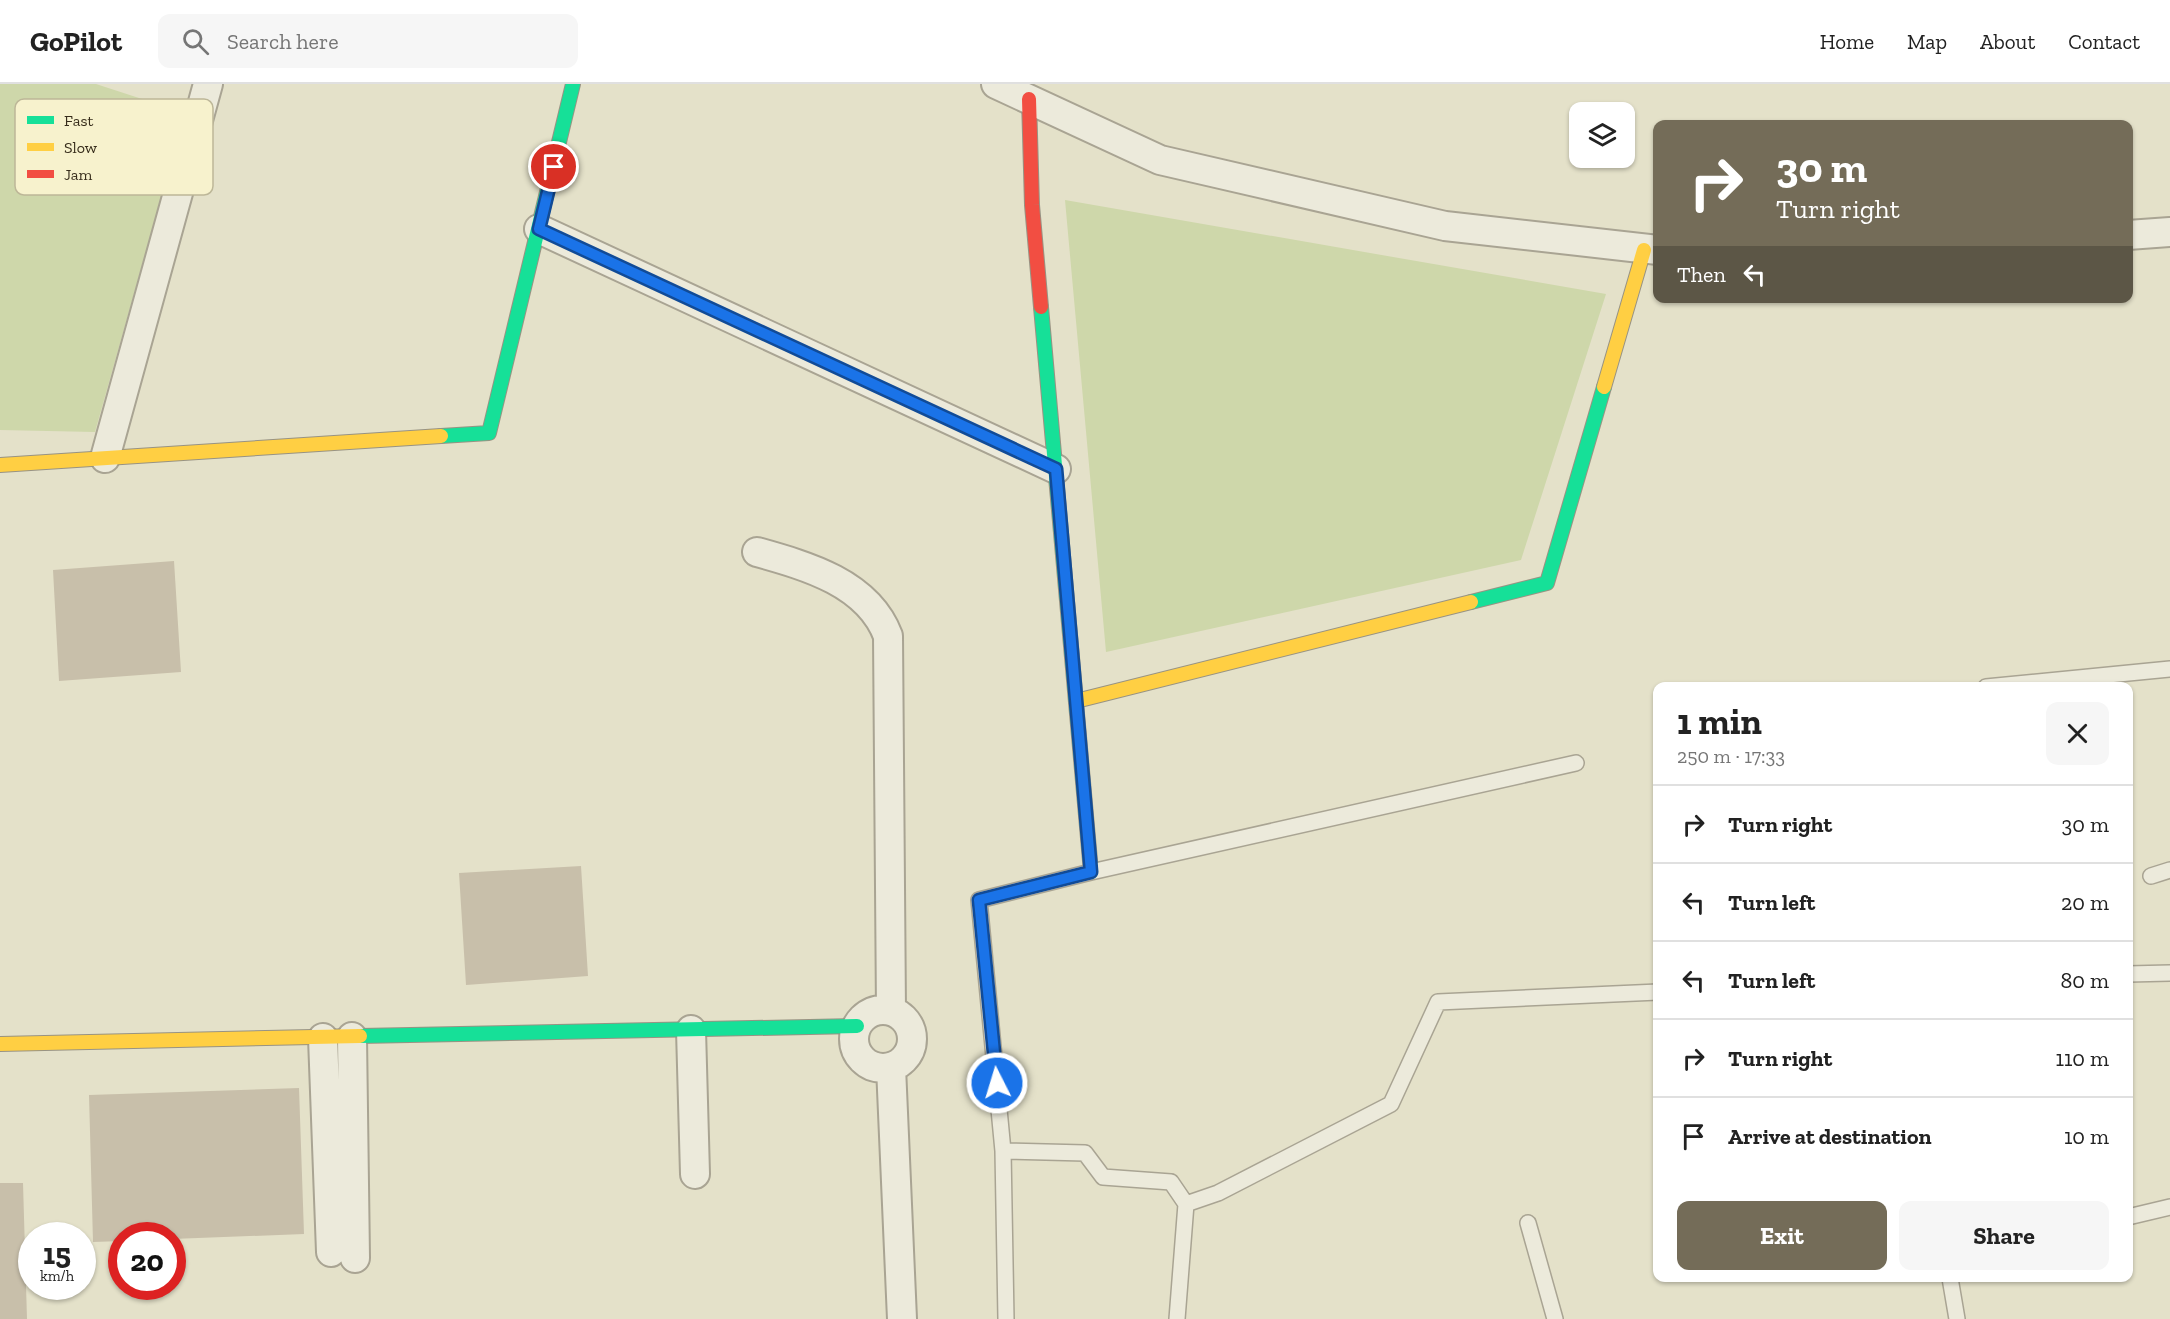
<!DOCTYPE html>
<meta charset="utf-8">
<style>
:root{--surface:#fff;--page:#f6f6f6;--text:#222;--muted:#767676;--line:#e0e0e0;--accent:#746c58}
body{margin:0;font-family:"Zilla Slab",serif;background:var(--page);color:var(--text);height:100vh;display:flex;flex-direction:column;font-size:22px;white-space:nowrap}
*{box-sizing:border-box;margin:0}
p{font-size:20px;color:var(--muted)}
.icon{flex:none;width:33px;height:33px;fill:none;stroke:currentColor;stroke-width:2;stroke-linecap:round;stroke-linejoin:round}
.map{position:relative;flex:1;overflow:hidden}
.details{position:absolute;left:1653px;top:598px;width:480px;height:600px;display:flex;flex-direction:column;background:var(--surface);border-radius:12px;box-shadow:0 2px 4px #0004}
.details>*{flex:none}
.top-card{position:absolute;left:1653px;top:36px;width:480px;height:183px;border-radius:12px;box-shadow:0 2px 4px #0004;background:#746c58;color:#fff;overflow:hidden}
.tools{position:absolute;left:1569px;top:18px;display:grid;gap:12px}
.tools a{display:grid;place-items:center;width:66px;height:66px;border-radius:12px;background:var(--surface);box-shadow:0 2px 4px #0004;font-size:30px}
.speed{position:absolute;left:18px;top:1138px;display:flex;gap:12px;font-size:30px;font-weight:700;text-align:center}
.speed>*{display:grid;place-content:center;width:78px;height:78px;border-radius:50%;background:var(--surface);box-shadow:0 2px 4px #0004;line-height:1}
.speed small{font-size:15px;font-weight:400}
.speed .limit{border:9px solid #d22;background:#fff;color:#111}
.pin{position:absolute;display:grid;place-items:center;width:51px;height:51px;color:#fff;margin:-26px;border:3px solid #fff;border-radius:50%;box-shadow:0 2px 6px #0007}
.me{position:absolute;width:66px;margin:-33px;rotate:355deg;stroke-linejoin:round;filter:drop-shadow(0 0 4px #0008)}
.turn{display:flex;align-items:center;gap:21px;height:126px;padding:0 24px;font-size:27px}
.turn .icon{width:78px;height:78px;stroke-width:2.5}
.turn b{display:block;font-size:42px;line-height:51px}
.then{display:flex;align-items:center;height:57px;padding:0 24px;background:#0003;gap:12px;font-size:22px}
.round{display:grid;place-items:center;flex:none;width:63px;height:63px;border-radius:12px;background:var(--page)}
.head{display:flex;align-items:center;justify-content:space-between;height:102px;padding:0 24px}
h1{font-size:36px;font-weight:700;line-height:45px}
.cta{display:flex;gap:12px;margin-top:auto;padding:12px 24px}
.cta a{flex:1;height:69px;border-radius:12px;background:var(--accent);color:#fff;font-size:24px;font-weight:700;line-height:69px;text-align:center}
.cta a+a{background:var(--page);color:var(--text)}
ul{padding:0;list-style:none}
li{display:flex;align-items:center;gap:18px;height:78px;padding:0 24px;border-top:2px solid var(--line)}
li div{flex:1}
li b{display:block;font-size:22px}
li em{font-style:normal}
header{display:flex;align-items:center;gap:36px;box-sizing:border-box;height:84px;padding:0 30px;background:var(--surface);border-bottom:2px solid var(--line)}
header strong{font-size:28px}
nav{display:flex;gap:33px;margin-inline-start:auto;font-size:21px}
.search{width:420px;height:54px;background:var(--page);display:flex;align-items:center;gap:15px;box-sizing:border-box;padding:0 21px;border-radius:12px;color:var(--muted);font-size:22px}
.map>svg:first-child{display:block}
</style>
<header>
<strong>GoPilot</strong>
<div class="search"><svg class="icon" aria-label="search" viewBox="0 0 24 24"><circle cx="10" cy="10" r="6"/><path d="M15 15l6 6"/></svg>Search here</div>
<nav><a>Home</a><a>Map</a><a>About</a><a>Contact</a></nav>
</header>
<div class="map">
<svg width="2170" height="1235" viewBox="0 0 2170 1235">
<rect width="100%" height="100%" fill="#e4e1c9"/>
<path fill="#ced7aa" d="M0 0H96L185 29 95 348 0 346Z
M1065 116 1606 210 1521 476 1106 568Z"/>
<path fill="#c8bfaa" d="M174 477 181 588 59 597 53 486Z
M581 782 588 892 466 901 459 789Z
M299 1004 304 1150 172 1155V1152H122V1157L93 1158 89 1011Z
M0 1099H23L27 1235H0Z"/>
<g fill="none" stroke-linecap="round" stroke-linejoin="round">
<defs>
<path id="lane" d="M1986 603 2170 585
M2151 792 2170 786
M2128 890 2170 889
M1003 1067 1006 1235
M1186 1120 1218 1109 1391 1020 1438 918 1658 908
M2128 1133 2170 1123
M1528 1139 1555 1235
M1950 1194 1957 1235
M1177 1235 1186 1120 1171 1098 1103 1093 1085 1069 1003 1067 979 816 1091 788 1576 679"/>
<path id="street" d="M996 0 1160 76 1445 142 1658 166
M539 145 1056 385
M2128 151 2170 148
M105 374 208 0
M757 468C807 482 868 499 888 552L891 927
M854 955a29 29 0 1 1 58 0a29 29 0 1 1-58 0Z
M691 946 695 1090
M352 953 355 1174
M323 954 331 1168
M891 983 902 1235"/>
<path id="fast" d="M1041 223 1091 788
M441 352 489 349 573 0
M1471 518 1547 499 1604 303
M360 952 857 942"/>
<path id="slow" d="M1604 303 1644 166
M0 381 441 352
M1076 617 1471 518
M0 960 360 952"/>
<path id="jam" d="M1029 15 1032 121 1041 223"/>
</defs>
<use href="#lane" stroke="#a9a493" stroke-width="18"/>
<use href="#street" stroke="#a9a493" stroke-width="32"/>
<use href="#fast" stroke="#989383" stroke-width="16"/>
<use href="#slow" stroke="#989383" stroke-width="16"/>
<use href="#jam" stroke="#989383" stroke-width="16"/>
<use href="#lane" stroke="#eceadb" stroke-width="15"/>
<use href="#street" stroke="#eceadb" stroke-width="28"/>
<use href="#fast" stroke="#16e098" stroke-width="14"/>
<use href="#slow" stroke="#ffcf43" stroke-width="14"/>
<use href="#jam" stroke="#f24e42" stroke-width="14"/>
</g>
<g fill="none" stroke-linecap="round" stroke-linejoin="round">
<defs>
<path id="route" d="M554 83 539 145 1056 385 1091 788 979 816 997 999"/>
</defs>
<use href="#route" stroke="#114b97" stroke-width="15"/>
<use href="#route" stroke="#1a73e8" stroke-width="10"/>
</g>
<rect x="15" y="15" width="198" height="96" rx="9" fill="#f7f2cd" stroke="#bdb798" stroke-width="1.5"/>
<rect x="27" y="32" width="27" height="8" fill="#16e098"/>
<rect x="27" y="59" width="27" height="8" fill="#ffcf43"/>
<rect x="27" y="86" width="27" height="8" fill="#f24e42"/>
<g font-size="16" fill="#372d1b">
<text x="64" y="42">Fast</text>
<text x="64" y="69">Slow</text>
<text x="64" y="96">Jam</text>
</g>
</svg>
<div class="tools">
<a><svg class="icon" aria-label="layers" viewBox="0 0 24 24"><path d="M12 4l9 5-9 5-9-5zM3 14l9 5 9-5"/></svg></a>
</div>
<div class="speed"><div>15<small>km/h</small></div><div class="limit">20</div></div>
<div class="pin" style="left:554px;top:83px;background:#d93025"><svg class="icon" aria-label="arrive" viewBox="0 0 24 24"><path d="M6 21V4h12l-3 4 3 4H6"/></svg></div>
<svg class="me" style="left:997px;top:999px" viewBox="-20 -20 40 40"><circle r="17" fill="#1a73e8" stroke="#fff" stroke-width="3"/><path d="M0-11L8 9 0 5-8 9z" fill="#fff"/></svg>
<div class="top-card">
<div class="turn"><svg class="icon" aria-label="right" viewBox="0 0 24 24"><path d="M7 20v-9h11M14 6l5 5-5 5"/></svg><div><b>30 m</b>Turn right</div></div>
<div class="then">Then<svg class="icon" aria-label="left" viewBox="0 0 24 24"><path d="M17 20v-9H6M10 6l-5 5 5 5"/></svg></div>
</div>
<section class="details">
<div class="head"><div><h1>1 min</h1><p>250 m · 17:33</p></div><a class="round"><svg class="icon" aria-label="close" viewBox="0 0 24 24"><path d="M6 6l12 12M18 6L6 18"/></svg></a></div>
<ul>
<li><svg class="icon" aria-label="right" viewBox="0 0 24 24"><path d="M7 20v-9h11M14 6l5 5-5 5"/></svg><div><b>Turn right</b></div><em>30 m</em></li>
<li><svg class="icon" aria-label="left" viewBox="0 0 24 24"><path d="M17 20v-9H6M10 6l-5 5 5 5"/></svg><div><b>Turn left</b></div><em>20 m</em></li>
<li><svg class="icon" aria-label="left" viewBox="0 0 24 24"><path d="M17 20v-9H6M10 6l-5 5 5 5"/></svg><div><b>Turn left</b></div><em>80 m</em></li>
<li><svg class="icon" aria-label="right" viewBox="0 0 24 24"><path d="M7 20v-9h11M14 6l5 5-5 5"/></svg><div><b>Turn right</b></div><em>110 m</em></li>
<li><svg class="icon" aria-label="arrive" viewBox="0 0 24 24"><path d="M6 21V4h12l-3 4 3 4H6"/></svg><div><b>Arrive at destination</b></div><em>10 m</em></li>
</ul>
<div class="cta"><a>Exit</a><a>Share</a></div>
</section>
</div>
